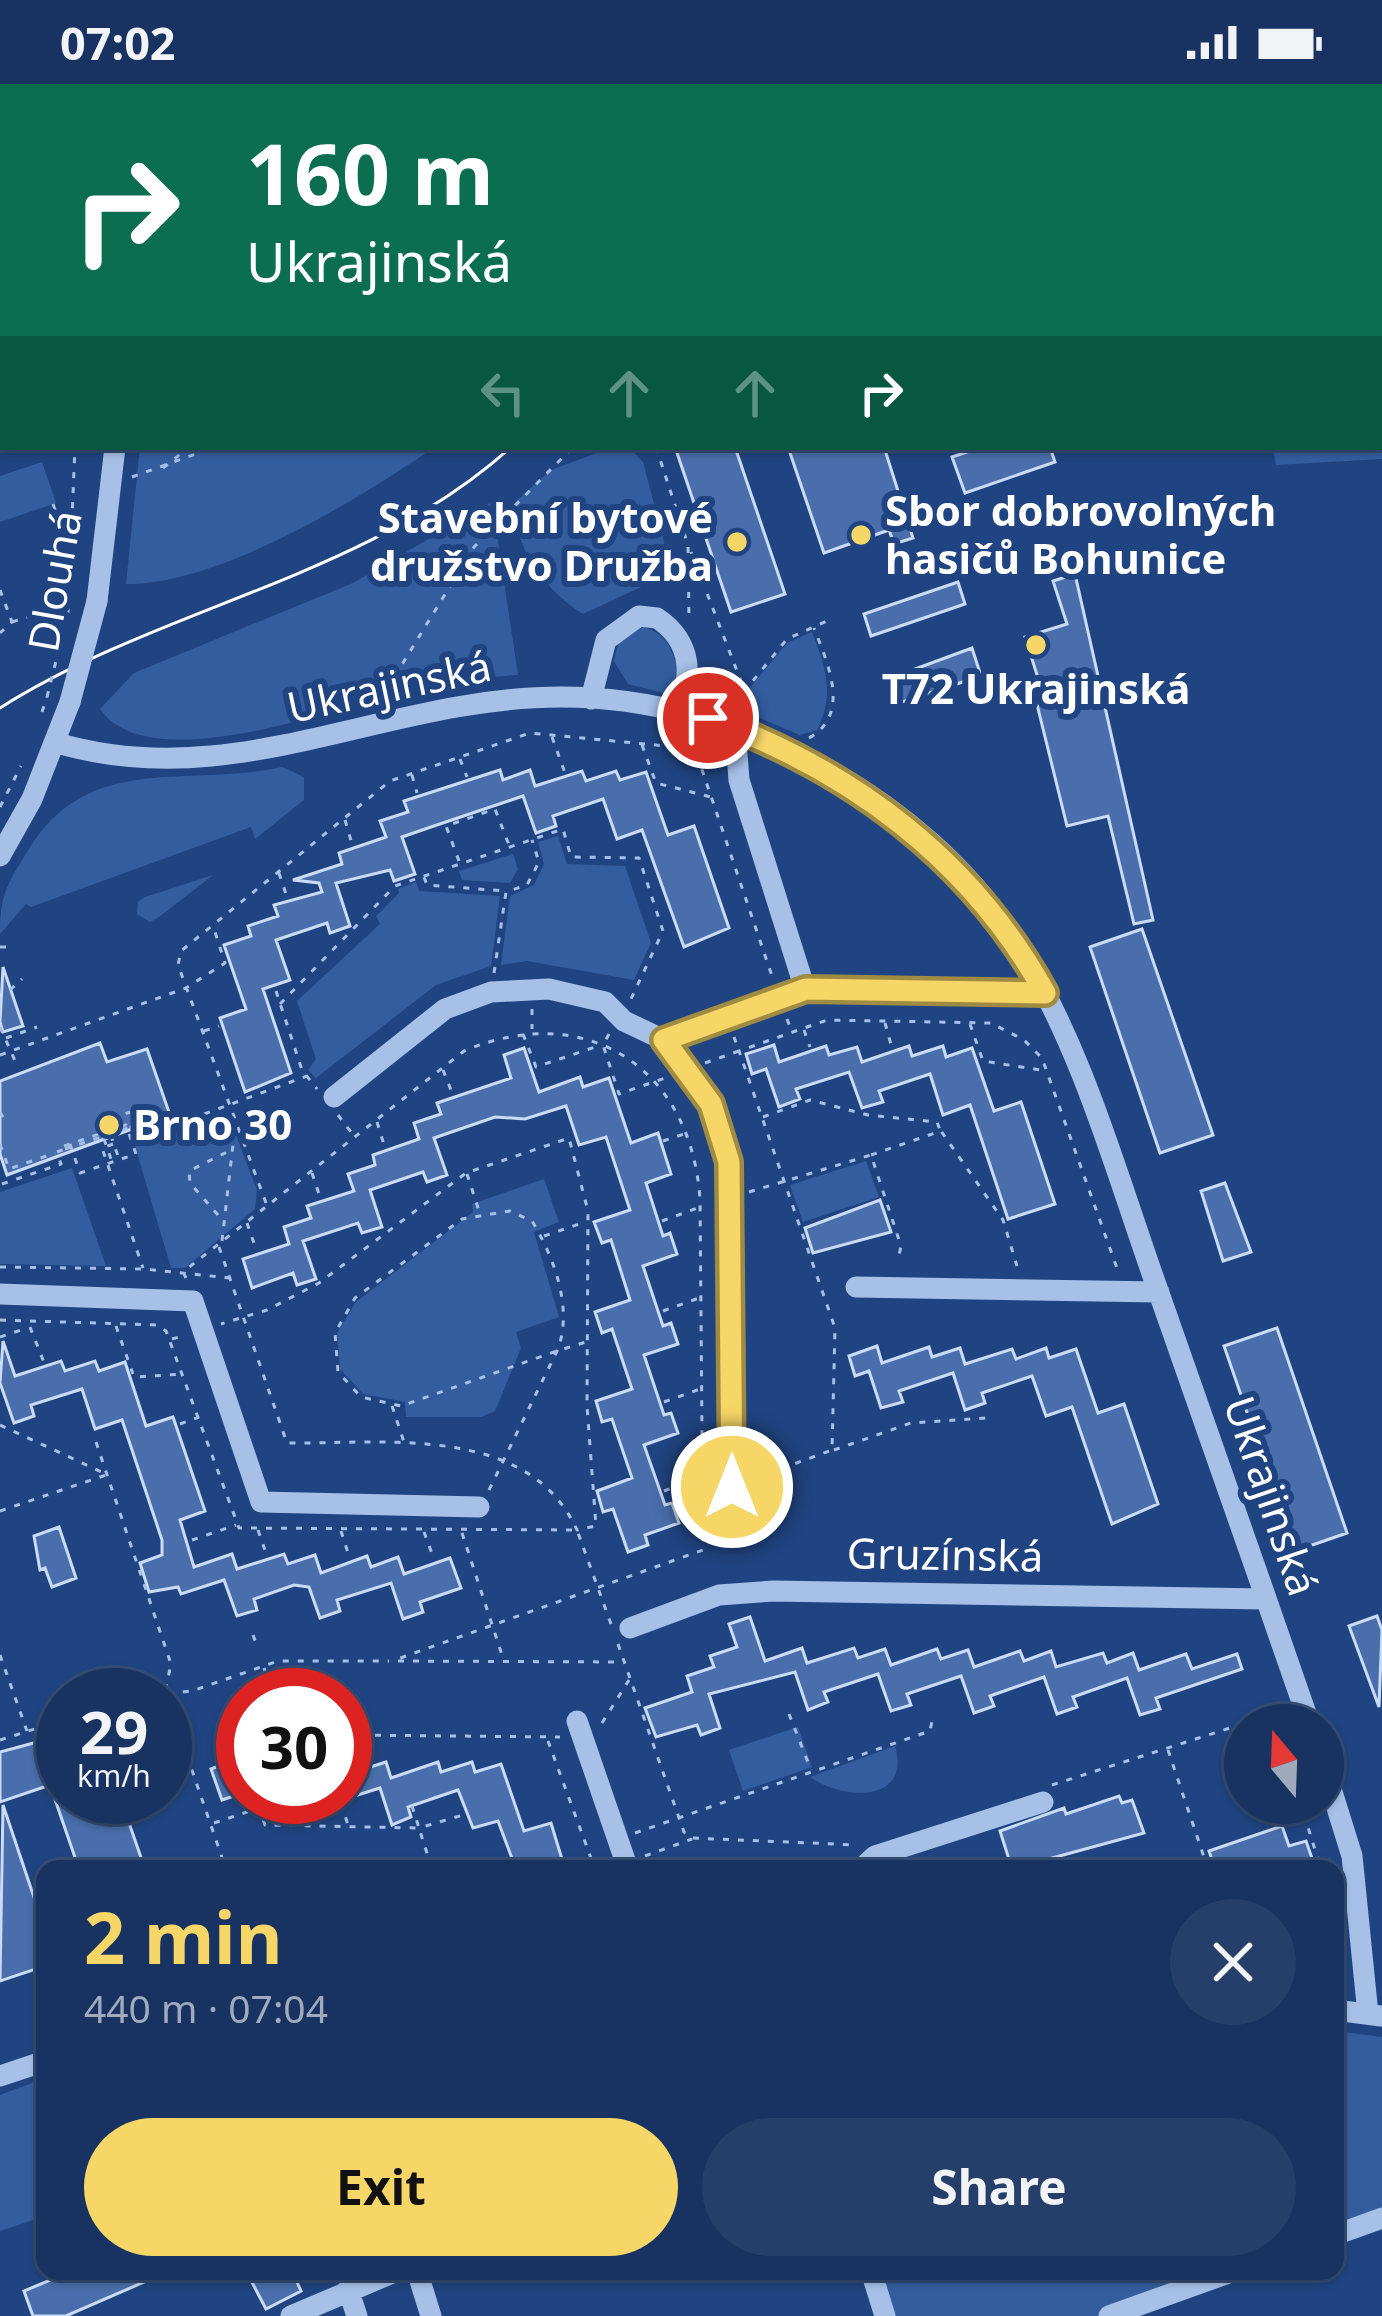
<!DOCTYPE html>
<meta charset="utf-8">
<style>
:root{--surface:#183361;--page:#253f6a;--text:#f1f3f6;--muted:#9faabd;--line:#364e76;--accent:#f6d667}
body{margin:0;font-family:"Noto Sans",sans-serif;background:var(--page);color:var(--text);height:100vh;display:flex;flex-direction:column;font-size:45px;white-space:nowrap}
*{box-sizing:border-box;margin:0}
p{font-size:39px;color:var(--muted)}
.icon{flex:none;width:66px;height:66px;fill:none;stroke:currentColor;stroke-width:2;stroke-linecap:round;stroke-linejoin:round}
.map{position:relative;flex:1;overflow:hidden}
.side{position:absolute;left:36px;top:1776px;width:1308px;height:420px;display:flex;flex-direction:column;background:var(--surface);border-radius:24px;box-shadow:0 3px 9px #0004,0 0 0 3px var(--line)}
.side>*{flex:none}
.hud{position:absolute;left:0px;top:0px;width:1383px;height:366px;box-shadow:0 3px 9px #0004,0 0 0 3px var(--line);background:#0b6e4f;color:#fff;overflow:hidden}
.needle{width:78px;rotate:341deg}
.controls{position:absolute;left:1224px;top:1620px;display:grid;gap:24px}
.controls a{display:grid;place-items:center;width:120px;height:120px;border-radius:50%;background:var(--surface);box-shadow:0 3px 9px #0004,0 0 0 3px var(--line);font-size:60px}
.speed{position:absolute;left:36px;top:1584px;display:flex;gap:24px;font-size:60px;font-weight:700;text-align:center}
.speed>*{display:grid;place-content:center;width:156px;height:156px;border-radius:50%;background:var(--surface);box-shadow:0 3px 9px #0004,0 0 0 3px var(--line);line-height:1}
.speed small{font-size:30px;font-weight:400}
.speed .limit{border:18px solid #d22;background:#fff;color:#111}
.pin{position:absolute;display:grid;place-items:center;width:102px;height:102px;color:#fff;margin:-51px;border:6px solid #fff;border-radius:50%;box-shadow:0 3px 12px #0007}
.me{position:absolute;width:132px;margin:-66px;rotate:0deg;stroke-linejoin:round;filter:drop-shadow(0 0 9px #0008)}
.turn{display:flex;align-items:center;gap:42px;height:252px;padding:0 48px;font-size:54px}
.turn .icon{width:156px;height:156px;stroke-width:2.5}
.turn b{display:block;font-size:84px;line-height:102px}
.lanes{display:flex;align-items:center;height:114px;padding:0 48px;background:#0003;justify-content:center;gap:60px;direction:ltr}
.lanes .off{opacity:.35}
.round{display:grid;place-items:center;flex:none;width:126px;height:126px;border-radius:63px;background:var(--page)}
.overview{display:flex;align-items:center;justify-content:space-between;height:204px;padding:0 48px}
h1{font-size:72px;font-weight:700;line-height:90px;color:var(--accent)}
.cta{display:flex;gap:24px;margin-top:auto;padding:24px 48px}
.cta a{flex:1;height:138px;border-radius:72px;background:var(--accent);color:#111;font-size:48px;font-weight:700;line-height:138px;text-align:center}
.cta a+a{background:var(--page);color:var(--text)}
.status{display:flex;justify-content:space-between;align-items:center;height:84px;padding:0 60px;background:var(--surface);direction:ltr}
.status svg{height:33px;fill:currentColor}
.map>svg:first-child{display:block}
</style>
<div class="status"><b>07:02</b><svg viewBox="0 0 49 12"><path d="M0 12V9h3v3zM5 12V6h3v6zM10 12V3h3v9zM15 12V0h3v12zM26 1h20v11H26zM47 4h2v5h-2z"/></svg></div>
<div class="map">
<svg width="1382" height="2232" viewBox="0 0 1382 2232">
<rect width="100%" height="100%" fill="#204481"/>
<path fill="#345da0" d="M1221 0H1382V375L1276 381 1273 363H1380V3Z
M140 363H435C357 416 221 500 126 500Z
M613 363H629L643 378 670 481 654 497 583 530C547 508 509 461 517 416L551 386Z
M42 378 56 419 0 438V392Z
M492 418 518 591C477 593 438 599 399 609 332 625 149 695 100 625L134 589 353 499Z
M643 543C668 549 675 570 679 594L667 610 628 600 614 577 619 557Z
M812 548C826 584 835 610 817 646L800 651 734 623 787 559Z
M282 683 304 693V716L255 755 251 743 31 823 26 820 0 850C0 809 8 799 29 765 89 667 187 704 282 683Z
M558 752 567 780 625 782 651 859 634 896 527 877 501 881 510 812 534 801 544 780 538 758Z
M513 770 518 785 510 799 462 796 459 787Z
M213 791 159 833 150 838 137 830 138 818 145 813Z
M416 798 419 807 500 812 491 882 436 901 316 994 308 986 316 975 297 917 380 840 376 832 399 809 398 805Z
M228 1030 257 1106 255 1125 185 1184H171L135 1062Z
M866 1077 879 1113 803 1138 790 1101Z
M72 1084 106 1182 0 1180V1108Z
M544 1095 559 1138 534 1148 559 1233 516 1248 521 1264 495 1327 481 1333H406L405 1318 363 1310 340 1285 337 1249 356 1218 473 1128 472 1120Z
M798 1643 812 1683 743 1707 729 1666Z
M895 1662C912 1720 842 1716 810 1693Z
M1335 1947 1382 1953V2129L1335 2146Z
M45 1994V2132L0 2147V2011Z
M875 2187H1224L1102 2232H889Z"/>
<path fill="#496eab" stroke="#cadbf6" stroke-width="3" d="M675 363H735L785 510 731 528Z
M788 363H884L913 454 894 460 889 446 824 469Z
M982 363H1050L1055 378 965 409 952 373Z
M1075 490 1153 836 1134 840 1108 732 1067 742 1031 596 1038 594 1025 553 1067 540 1053 497Z
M958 498 965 520 871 552 864 530Z
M972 564 981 592 896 620 888 595Z
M500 686 503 696 530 686 535 702 582 687 586 697 616 687 620 696 646 688 668 751 694 742 729 844 684 863 642 746 617 755 603 715 553 732 556 742 536 749 523 712 428 744 402 753 415 790 394 797 390 786 336 799 350 842 330 849 327 839 276 856 290 896 263 905 291 989 245 1008 220 934 246 925 224 861 251 852 248 842 278 832 274 821 322 808 319 799 293 796 342 780 339 769 386 753 380 737 408 728 404 717Z
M1142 845 1213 1051 1160 1069 1090 863Z
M3 883 23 942 3 948 0 938Z
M100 959 107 978 147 965 170 1031 7 1091 0 1070V997Z
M774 961 779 978 826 962 829 971 857 963 862 978 909 962 912 972 943 962 946 973 972 964 994 1027 1021 1018 1055 1120 1008 1135 970 1021 943 1031 930 990 879 1007 883 1018 862 1024 849 988 796 1005 800 1015 779 1023 766 985 752 990 746 970Z
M524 964 539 1008 580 993 583 1003 609 994 631 1059 658 1049 671 1090 646 1099 663 1152 670 1149 677 1170 643 1182 663 1242 671 1239 678 1260 644 1271 664 1331 671 1329 678 1349 644 1361 665 1421 672 1419 679 1439 645 1451 648 1461 628 1468 613 1425 603 1428 597 1407 632 1394 612 1335 602 1338 596 1317 632 1305 612 1245 602 1249 595 1228 630 1216 611 1156 602 1159 594 1138 630 1126 606 1053 579 1061 566 1022 525 1035 495 1033 434 1054 447 1091 427 1098 423 1088 370 1106 382 1143 362 1149 358 1139 303 1157 316 1195 297 1201 293 1189 252 1204 243 1175 289 1160 284 1143 311 1134 307 1122 354 1107 348 1090 375 1081 373 1071 419 1055 414 1039 441 1030 437 1019 511 994 504 971Z
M1225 1099 1251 1168 1223 1177 1201 1107Z
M880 1116 891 1148 813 1169 805 1144Z
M1277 1244 1347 1449 1295 1467 1224 1262Z
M3 1257 15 1292 61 1277 65 1287 95 1277 99 1287 125 1278 146 1342 173 1333 205 1427 180 1436 194 1483 232 1470 237 1485 284 1470 288 1480 315 1471 321 1489 367 1472 371 1483 398 1473 404 1490 450 1474 461 1504 420 1518 423 1528 403 1535 391 1499 337 1516 340 1527 320 1534 309 1503 294 1501 254 1515 257 1526 237 1532 224 1496 181 1510 178 1503 149 1508 140 1479 162 1471V1456L122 1336 95 1345 82 1305 31 1321 34 1332 14 1339 0 1299Z
M877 1262 882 1279 929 1263 932 1273 960 1264 965 1280 1012 1265 1016 1275 1046 1264 1049 1274 1076 1265 1098 1329 1124 1320 1158 1420 1112 1440 1072 1323 1046 1332 1032 1292 982 1309 985 1319 965 1326 953 1289 899 1307 903 1318 881 1324 869 1287 855 1292 849 1272Z
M59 1443 76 1494 52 1503 45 1484 40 1486 34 1452Z
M1377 1532 1382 1546 1379 1623 1349 1542Z
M750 1533 765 1577 802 1564 807 1579 854 1564 858 1574 885 1565 891 1581 937 1565 941 1575 968 1566 974 1583 1020 1567 1024 1577 1051 1567 1056 1583 1103 1569 1107 1579 1133 1569 1139 1586 1186 1570 1192 1585 1237 1570 1242 1585 1156 1614 1160 1625 1140 1631 1127 1594 1073 1613 1077 1623 1057 1630 1044 1593 990 1612 994 1622 974 1629 961 1592 907 1610 911 1621 891 1627 878 1590 824 1608 828 1618 808 1626 795 1588 709 1610 720 1644 701 1651 697 1641 656 1653 645 1624 692 1608 687 1592 714 1583 710 1572 737 1563 729 1540Z
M63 1651V1713H120L145 1785H79L50 1701 0 1718V1668Z
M348 1655 358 1687 386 1678 391 1694 438 1678 441 1688 472 1678 475 1688 501 1680 524 1747 551 1739 565 1785H516L498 1737 473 1744 458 1706 408 1723 411 1733 392 1741 380 1704 345 1715Z
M243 1673V1709L222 1716 211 1685Z
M1119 1712 1122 1719 1132 1716 1144 1749 1012 1785 1000 1747 1064 1724 1066 1730Z
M299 1713H322L328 1732 308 1739Z
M3 1721 45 1846V1882L0 1897Z
M1282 1742 1289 1762 1306 1757 1314 1780 1215 1785 1209 1767Z
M72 2187H167V2188L66 2232H33L24 2207Z
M246 2187H292L301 2207 266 2225Z"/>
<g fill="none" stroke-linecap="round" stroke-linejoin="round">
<path stroke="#a6c0e8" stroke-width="3" stroke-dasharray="6 9" stroke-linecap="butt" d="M1306 0 1307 3
M71 3 79 0
M88 3 89 0
M686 3 687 0
M704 3 706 0
M745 3 746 0
M801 3 802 0
M0 27 3 26
M1380 112H1382
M0 329 3 338
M0 351 3 350
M656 363 688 461 689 536
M163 384 189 363
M132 393 215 363
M53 420 69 464
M691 468 744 605
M0 506 12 538 0 549
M68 529 75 363
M12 538 68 520
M707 590 717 615
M379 618 474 463 573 363
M734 620 787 555 827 537
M42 628 47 613
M552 653 565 689
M809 654C852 630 827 578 814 544
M642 661 656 699 711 713
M460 675 467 693
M412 691 417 709
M0 723 21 682
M345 736 352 760
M459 777 446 742 495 725 509 761
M279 789 287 813
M424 793 427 801 505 807
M0 863H11
M494 889 506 808 527 801 539 778 532 756
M10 906 22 895
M276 907 302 986 317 1005
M280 920 395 802 563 745 571 773 639 774 663 847 630 917
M532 925V945
M787 935 792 948
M885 939 892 964
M970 940 983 977 1047 987
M0 943 16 979
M804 946 810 963
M204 947 219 942
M523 950 536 983 601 961
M609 950 603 961 619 1010 668 993
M6 954 37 943
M0 971 186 904 225 879 214 845
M705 979 739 967 734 953
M443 986 453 1011
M0 1028 5 1037
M338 1031 354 1052
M763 1033 810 1016 868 1031 937 1038 940 1046
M377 1038 385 1064
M169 1043 135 1055 131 1043 165 1031 169 1043 307 992
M104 1055 99 1039 130 1028
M663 1057 684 1050
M0 1060 9 1085 55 1069
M113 1060 102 1064 143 1184
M64 1062 126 1041 136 1070 80 1089 70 1060
M871 1071 941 1047 1003 1136 1017 1182
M312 1089 320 1113
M467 1090 479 1127
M2 1100 61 1080 57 1068 65 1065
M749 1108 871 1071 901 1162 898 1176
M266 1119 178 881 181 867 390 697 530 649 687 664 698 674 772 892
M218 1131 190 1099 189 1087 227 1068
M662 1137 700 1123
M247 1139 256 1165
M544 1152 585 1138
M222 1157 235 1043
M219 1163 287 1359C383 1360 528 1339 577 1446L596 1442 587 1322 588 1127 569 1054 466 1089 319 1199 267 1226 221 1240
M0 1183 144 1185 230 1194
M186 1194 183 1188 464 967C587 915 692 985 700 1116L703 1466 392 1577
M663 1227 699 1214
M0 1236 157 1241 166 1247 239 1444 577 1446 611 1540
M116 1242 134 1293 184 1290
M30 1243 45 1281
M0 1253 27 1244
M172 1255 183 1252
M664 1318 700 1305
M392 1322 404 1358
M180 1340 199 1333
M0 1341 106 1390
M96 1358 171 1580 165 1608 226 1785
M834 1366 911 1339 986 1334
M753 1395 832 1366 835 1244 739 967 827 936 991 939 1024 956 1042 974 1118 1187
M489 1406 557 1267C574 1226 554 1173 532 1137L510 1127 462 1135 355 1214 335 1249 338 1288 361 1313 401 1322 557 1267 589 1257
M664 1407 703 1392
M0 1427 106 1391
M258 1446 267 1472
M341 1447 350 1475
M424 1448 434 1475
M462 1449 504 1577
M192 1456 236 1441
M253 1551 256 1559
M618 1560 684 1748 693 1754 857 1761
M0 1571 27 1647
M398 1577 623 1578
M264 1584 273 1611
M153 1611 192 1607 278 1577H389
M789 1630 811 1686
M602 1639 629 1596
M345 1651 560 1653
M0 1656 63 1636
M548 1657 595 1785
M1168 1666 1208 1785
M1052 1701 1283 1627
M341 1719 348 1741
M412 1722 419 1744 463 1731
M1304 1730 1319 1779 1330 1776
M214 1739 259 1724 265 1741 419 1744 432 1785
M635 1749 930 1647 933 1632
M645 1772 692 1755"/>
<path stroke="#a6c0e8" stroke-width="21" d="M120 3V0
M97 517 115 363
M591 615 606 556 639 532 657 534C691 556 698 599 669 627
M735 643 739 696 805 905 1045 909
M57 659C235 711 385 613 561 613 734 613 926 712 1018 861 1085 969 1117 1093 1160 1212 1211 1354 1260 1498 1310 1641
M0 772 32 715 70 618
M664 956 805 905
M334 1013 445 925 491 908 549 905 605 918 624 937 664 956 711 1020 729 1078 732 1403
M856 1203 1159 1208
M0 1210 193 1217 261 1418 479 1423
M630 1544 719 1511 773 1507 1265 1515
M577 1637 628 1785
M1323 1679 1352 1772 1368 1930
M861 1785 875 1772 1043 1718
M1335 1926 1381 1932
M0 1992 45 1977
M1335 2151 1382 2134
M417 2187 431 2232
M871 2187 885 2232
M348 2205 357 2232
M291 2232 397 2187
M1109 2232 1234 2187"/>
<path stroke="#fff" stroke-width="3" d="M711 3 712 0
M0 624C163 521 365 495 511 363"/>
<path stroke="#a6c0e8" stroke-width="3" stroke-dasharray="6 9" stroke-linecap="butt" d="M47 613 68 529
M104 1055 111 1075 118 1072 111 1052
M65 1065 131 1043"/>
<path stroke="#a6c0e8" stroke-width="21" d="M70 618 97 517"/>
</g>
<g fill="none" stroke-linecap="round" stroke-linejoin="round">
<defs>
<path id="route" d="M708 634C851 686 971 775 1045 909L806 905 664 956 711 1020 729 1078 732 1403"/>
</defs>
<use href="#route" stroke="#a08b43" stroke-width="30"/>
<use href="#route" stroke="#f6d667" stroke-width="21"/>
</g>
<g fill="#f6d667" stroke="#204481" stroke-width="4.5">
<circle cx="861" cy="451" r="12"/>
<circle cx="737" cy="458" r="12"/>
<circle cx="1036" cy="561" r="12"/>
<circle cx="109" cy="1041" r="12"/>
</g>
<g text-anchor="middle" stroke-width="12" stroke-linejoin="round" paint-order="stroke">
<g font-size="42" font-weight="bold" fill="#fff" stroke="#204481" text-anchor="start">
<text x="885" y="442">Sbor dobrovolných<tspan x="885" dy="48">hasičů Bohunice</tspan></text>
<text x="713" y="449" text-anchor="end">Stavební bytové<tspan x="713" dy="48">družstvo Družba</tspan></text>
<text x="1036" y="620" text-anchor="middle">T72 Ukrajinská</text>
<text x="133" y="1056">Brno 30</text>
</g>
<g font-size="42" fill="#fff" stroke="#204481">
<text transform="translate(55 497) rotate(-80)" y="15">Dlouhá</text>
<text transform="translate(389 603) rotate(-12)" y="15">Ukrajinská</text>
<text transform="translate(1271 1412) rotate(71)" y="15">Ukrajinská</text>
<text transform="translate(945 1471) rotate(1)" y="15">Gruzínská</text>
</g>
</g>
</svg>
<div class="controls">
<a><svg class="needle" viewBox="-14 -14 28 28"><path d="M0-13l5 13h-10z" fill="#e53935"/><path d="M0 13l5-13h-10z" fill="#9faabd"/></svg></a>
</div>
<div class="speed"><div>29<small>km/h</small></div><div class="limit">30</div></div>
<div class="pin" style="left:708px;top:634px;background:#d93025"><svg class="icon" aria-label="arrive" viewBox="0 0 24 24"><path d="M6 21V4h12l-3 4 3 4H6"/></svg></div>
<svg class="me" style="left:732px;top:1403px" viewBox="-20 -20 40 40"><circle r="17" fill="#f6d667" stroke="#fff" stroke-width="3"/><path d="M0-11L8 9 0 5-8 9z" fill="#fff"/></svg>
<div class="hud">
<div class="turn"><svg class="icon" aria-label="right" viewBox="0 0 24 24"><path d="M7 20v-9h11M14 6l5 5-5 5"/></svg><div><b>160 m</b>Ukrajinská</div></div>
<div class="lanes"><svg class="icon off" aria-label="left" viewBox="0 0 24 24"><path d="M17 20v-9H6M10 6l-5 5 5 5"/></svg><svg class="icon off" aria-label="ahead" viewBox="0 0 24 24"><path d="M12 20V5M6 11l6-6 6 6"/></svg><svg class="icon off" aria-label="ahead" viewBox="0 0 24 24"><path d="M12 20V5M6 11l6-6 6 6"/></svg><svg class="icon" aria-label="right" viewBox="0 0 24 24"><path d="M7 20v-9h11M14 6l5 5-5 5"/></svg></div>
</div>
<section class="side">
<div class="overview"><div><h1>2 min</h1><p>440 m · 07:04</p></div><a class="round"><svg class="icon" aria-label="close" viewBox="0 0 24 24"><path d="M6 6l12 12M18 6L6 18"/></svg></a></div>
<div class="cta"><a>Exit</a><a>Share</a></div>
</section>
</div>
